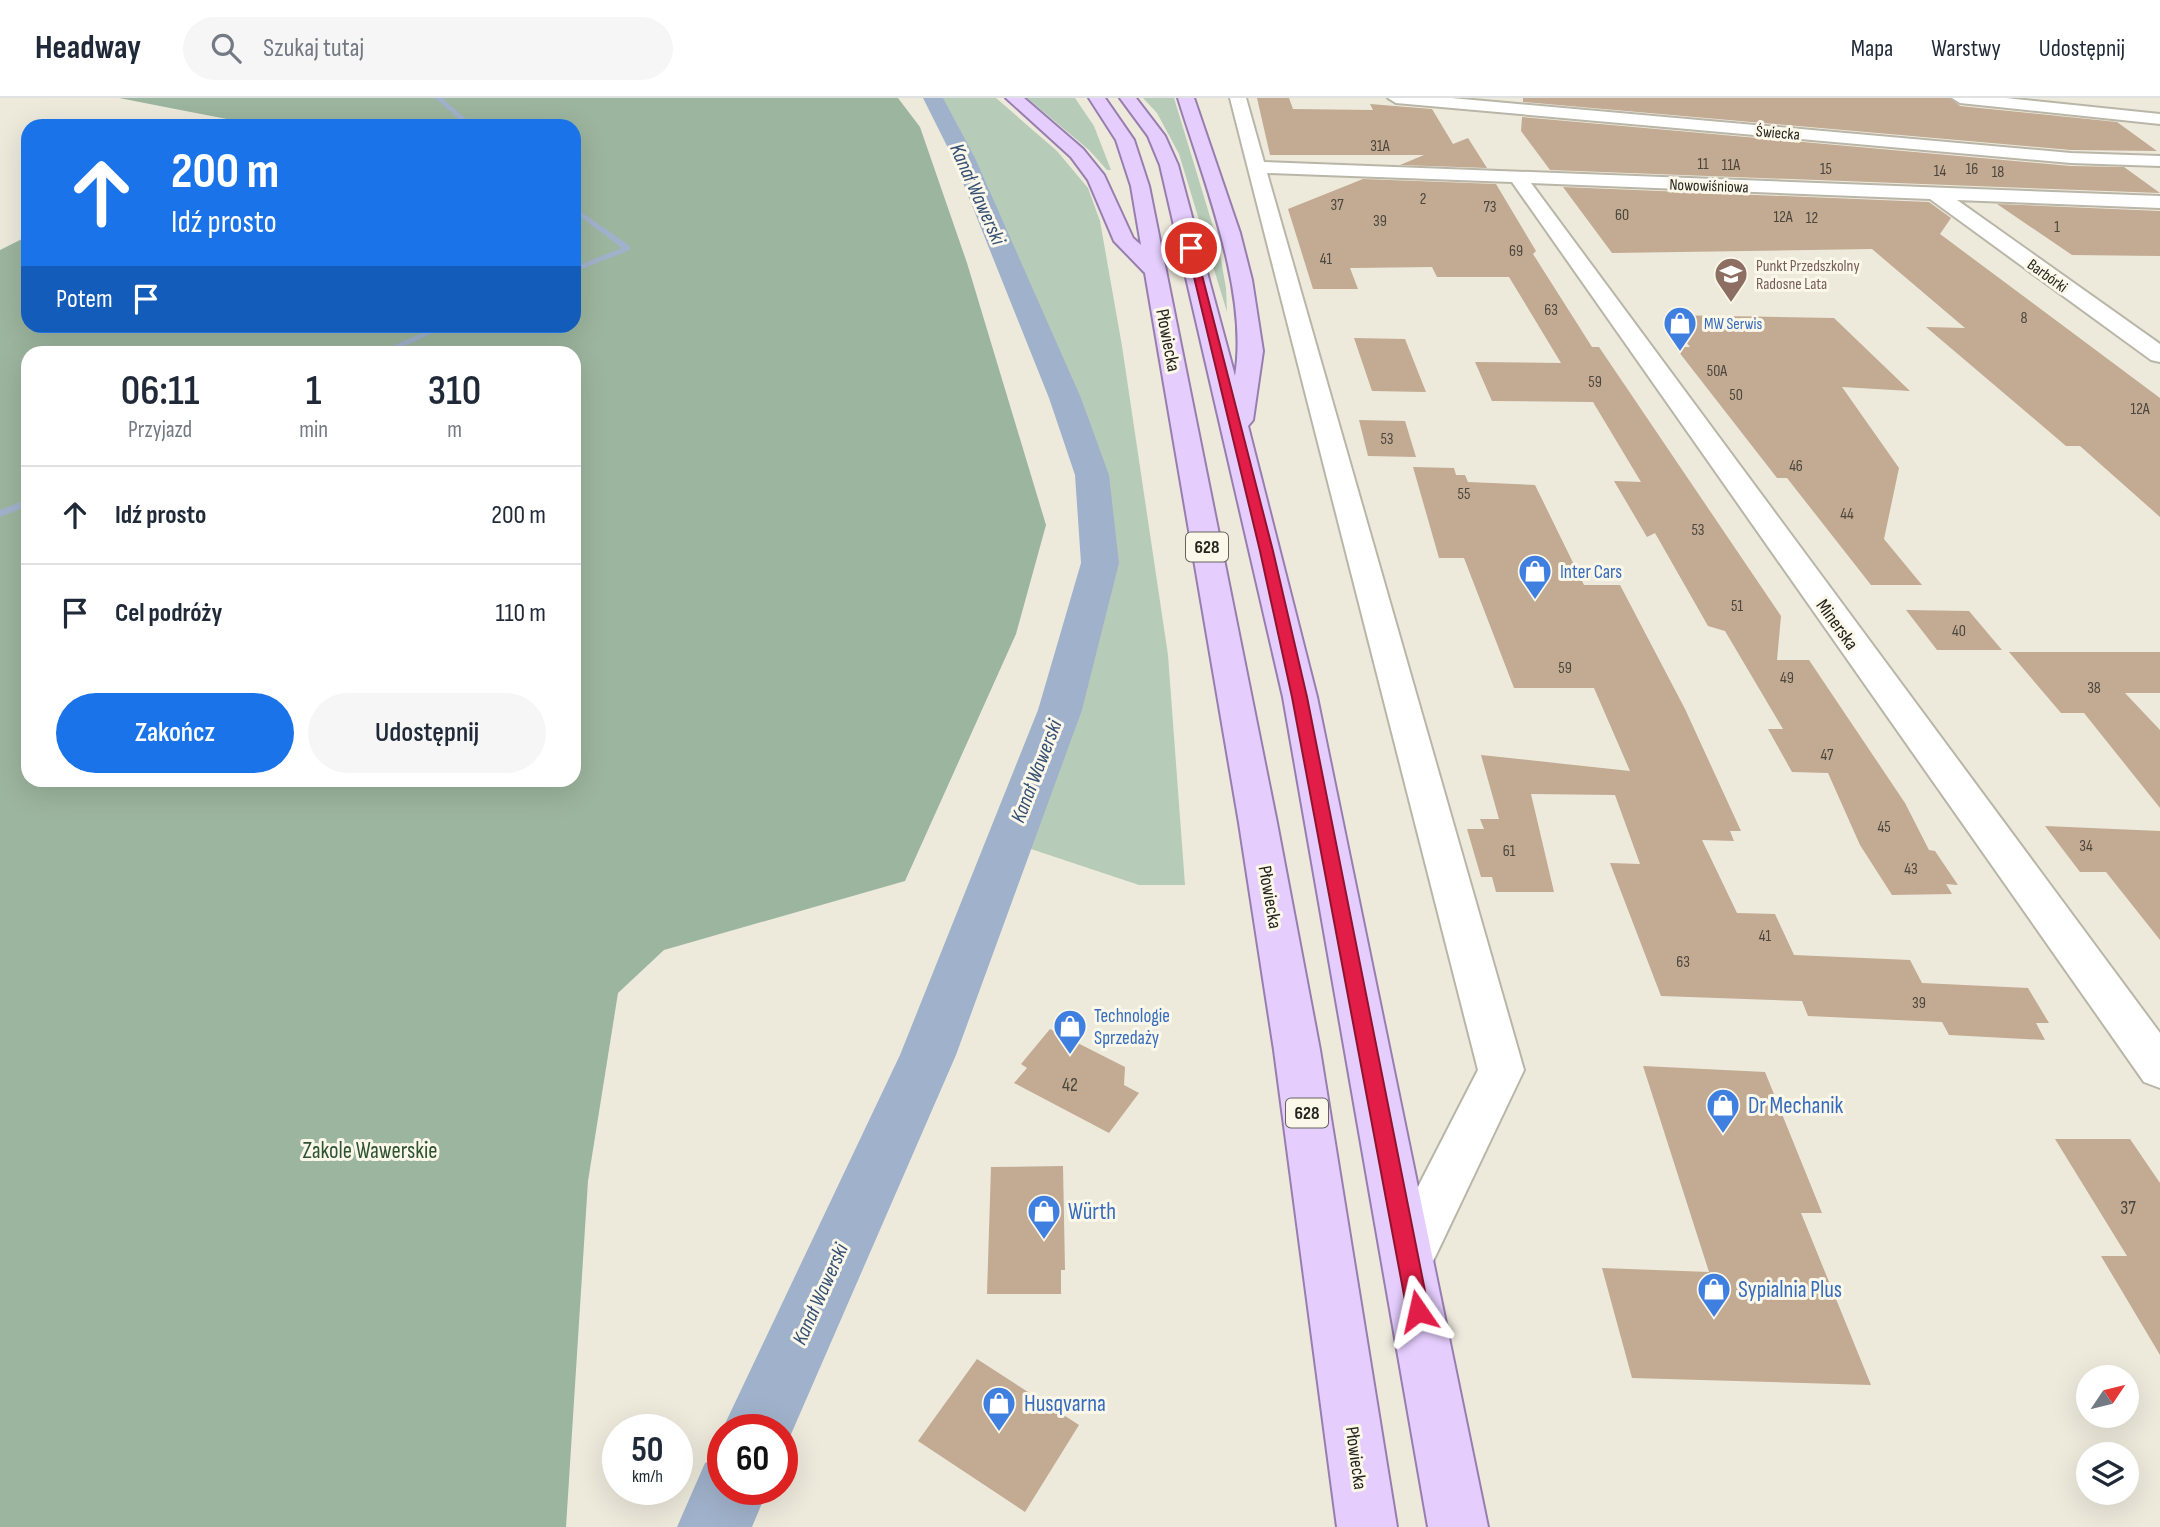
<!DOCTYPE html>
<html lang="pl">
<meta charset="utf-8">
<style>
:root{--surface:#fff;--page:#f6f6f7;--text:#1f2937;--muted:#747a83;--line:#e0e1e3;--accent:#1a73e8}
body{margin:0;font-family:"Sofia Sans Condensed",sans-serif;background:var(--page);color:var(--text);height:100vh;display:flex;flex-direction:column;font-size:26px;white-space:nowrap}
*{box-sizing:border-box;margin:0}
p{font-size:23px;color:var(--muted)}
.icon{flex:none;width:38px;height:38px;fill:none;stroke:currentColor;stroke-width:2;stroke-linecap:round;stroke-linejoin:round}
.map{position:relative;flex:1;overflow:hidden}
.sheet{position:absolute;left:21px;top:248px;width:560px;height:441px;display:flex;flex-direction:column;background:var(--surface);border-radius:21px;box-shadow:0 7px 28px #0002}
.sheet>*{flex:none}
.banner{position:absolute;left:21px;top:21px;width:560px;height:214px;border-radius:21px;box-shadow:0 7px 28px #0002;background:#1a73e8;color:#fff;overflow:hidden}
.needle{width:46px;rotate:55deg}
.fabs{position:absolute;left:2076px;top:1267px;display:grid;gap:14px}
.fabs a{display:grid;place-items:center;width:63px;height:63px;border-radius:50%;background:var(--surface);box-shadow:0 7px 28px #0002;font-size:35px}
.speed{position:absolute;left:602px;top:1316px;display:flex;gap:14px;font-size:35px;font-weight:700;text-align:center}
.speed>*{display:grid;place-content:center;width:91px;height:91px;border-radius:50%;background:var(--surface);box-shadow:0 7px 28px #0002;line-height:1}
.speed small{font-size:18px;font-weight:400}
.speed .limit{border:10px solid #d22;background:#fff;color:#111}
.pin{position:absolute;display:grid;place-items:center;width:60px;height:60px;color:#fff;margin:-30px;border:4px solid #fff;border-radius:50%;box-shadow:0 2px 7px #0007}
.me{position:absolute;width:77px;margin:-38px;rotate:349deg;stroke-linejoin:round;filter:drop-shadow(0 0 5px #0008)}
.turn{display:flex;align-items:center;gap:24px;height:147px;padding:0 35px;font-size:32px}
.turn .icon{width:91px;height:91px;stroke-width:2.5}
.turn b{display:block;font-size:49px;line-height:60px}
.then{display:flex;align-items:center;height:66px;padding:0 35px;background:#0003;gap:14px;font-size:26px}
.eta{display:flex;justify-content:space-evenly;align-items:center;height:119px;text-align:center}
.eta b{font-size:42px;font-weight:600;line-height:49px}
.button{display:flex;gap:14px;margin-top:auto;padding:14px 35px}
.button a{flex:1;height:80px;border-radius:42px;background:var(--accent);color:#fff;font-size:28px;font-weight:600;line-height:80px;text-align:center}
.button a+a{background:var(--page);color:var(--text)}
ul{padding:0;list-style:none}
li{display:flex;align-items:center;gap:21px;height:98px;padding:0 35px;border-top:2px solid var(--line)}
li div{flex:1}
li b{display:block;font-size:26px}
li em{font-style:normal}
header{display:flex;align-items:center;gap:42px;box-sizing:border-box;height:98px;padding:0 35px;background:var(--surface);border-bottom:2px solid var(--line)}
header strong{font-size:33px}
nav{display:flex;gap:38px;margin-inline-start:auto;font-size:24px}
.search{width:490px;height:63px;background:var(--page);display:flex;align-items:center;gap:18px;box-sizing:border-box;padding:0 24px;border-radius:38px;color:var(--muted);font-size:26px}
.map>svg:first-child{display:block}
</style>
<header>
<strong>Headway</strong>
<div class="search"><svg class="icon" aria-label="search" viewBox="0 0 24 24"><circle cx="10" cy="10" r="6"/><path d="M15 15l6 6"/></svg>Szukaj tutaj</div>
<nav><a>Mapa</a><a>Warstwy</a><a>Udostępnij</a></nav>
</header>
<div class="map">
<svg width="2160" height="1429" viewBox="0 0 2160 1429">
<rect width="100%" height="100%" fill="#edeadc"/>
<path fill="#b7ccb8" d="M937 0H996L1057 53 1088 90 1100 123 1122 248 1168 557 1185 787H1139L1022 748 1109 462 1100 372 1083 320 1010 153 956 34Z
M1027 0H1075L1094 28 1111 72H1107L1089 52Z
M1143 0H1174L1218 145 1226 190 1227 214 1179 56 1157 15Z"/>
<path fill="#9cb59e" fill-rule="evenodd" d="M119 0H898L920 29 967 165 1046 427 1016 536 905 783 664 852 618 895 588 1083 566 1429H0V152L28 138V228H574V28H262ZM28 256H574V682H28Z"/>
<g fill="none" stroke-linecap="round" stroke-linejoin="round">
<path fill="#a0b2cb" fill-rule="evenodd" d="M435 0H442L474 28H467Z
M574 109 630 148V152L574 174V169L622 150 574 114Z
M438 228H448L387 256H374Z
M28 401V408L0 419V412Z"/>
<path fill="#a0b2cb" fill-rule="evenodd" d="M923 0H943L975 60 1081 300 1109 377 1119 465 1082 612 956 957 782 1357V1332H722L900 957 1038 612 1081 465 1075 377 1049 300 953 60Z
M723 1358V1391H768L752 1429H677L705 1365Z"/>
</g>
<path fill="#c2aa93" d="M1257 0H1289L1293 11 1373 12 1370 6 1432 11 1453 46 1468 40 1487 70 1400 67 1424 57H1270Z
M1523 0H1950L1960 8 2117 24 2157 53 2071 52 1523 4Z
M1522 19 2071 68 2124 69 2160 95 1550 72 1521 33Z
M1363 81 1496 86 1536 153 1533 156 1592 249H1599L1781 518 1777 562H1809L1905 705 1929 752 1935 753 1958 787 1946 786 1952 796 1892 797 1860 747 1828 675 1792 674 1768 631H1783L1725 533 1708 528 1655 435 1647 439 1614 383 1641 384 1593 304 1492 303 1475 264 1561 265 1509 179H1437L1432 169 1352 170H1350L1358 191H1313L1288 111Z
M1563 89 1929 104 1951 120 1940 136 2160 300V419L2080 348H2066L1926 229 1965 230 1872 151 1612 155Z
M1997 106 2160 113V158L2072 157Z
M1664 217 1834 220 1910 293 1842 289 1899 370 1884 441 1922 487H1871L1787 380H1777L1675 249H1690Z
M1354 240 1405 241 1426 294 1372 293Z
M1359 322 1405 323 1416 359 1368 358Z
M1413 369 1454 370 1456 377H1465L1468 384 1535 387 1584 487H1620L1685 611 1741 733H1730L1734 743 1702 742 1737 815 1775 816 1794 857 1910 862 1922 885 2028 890 2049 925H2036L2045 942 1949 937 1942 924 1808 918 1802 903 1661 898 1610 765 1640 766 1615 697 1531 696 1554 794H1496L1492 779H1481L1467 731H1484L1480 721H1499L1481 657 1630 673 1594 590H1514L1464 460H1439Z
M1906 512 1969 513 2002 552H1937Z
M2009 554H2160V595H2125L2160 632V710L2084 615H2061Z
M2045 728 2160 733V842L2106 774H2080Z
M1050 931 1125 969 1124 987 1139 995 1109 1035 1014 985 1027 970 1021 966Z
M1643 968 1765 974 1822 1115H1801L1871 1287 1632 1280 1602 1170 1709 1174Z
M2055 1041H2130L2160 1085V1257L2101 1158H2127Z
M1063 1068 1065 1172H1061V1196H987L991 1069Z
M977 1261 1079 1327 1025 1414 918 1343Z"/>
<g fill="none" stroke-linecap="round" stroke-linejoin="round">
<defs>
<path id="minor" d="M1230 0H1246L1264 64 2160 98V110L1957 102 2160 246V264L2151 262 1930 101 1531 85 2160 935V990L2144 984 1512 84 1267 75 1524 972 1427 1176 1408 1183 1389 1176 1382 1159 1478 972Z
M1388 0H1451L2071 55 2160 58V68L2071 65 1396 5Z
M1952 0H2006L2160 16V26L1960 5Z"/>
<path id="major" d="M1006 0H1024L1083 51 1104 77 1133 140 1141 147 1131 88 1116 42 1089 0H1105L1134 42 1149 88 1277 725 1320 952 1397 1429H1337L1274 952 1239 725 1145 175 1114 143 1088 82 1071 59Z
M1120 0H1136L1165 38 1178 67 1235 278C1249 194 1203 81 1178 0H1194L1240 135 1252 182 1263 253 1253 322 1248 328 1317 599 1488 1429H1428L1283 599 1160 67 1148 38Z"/>
</defs>
<use href="#minor" stroke="#b9b6a8" stroke-width="4"/>
<use href="#major" stroke="#977eaf" stroke-width="4"/>
<use href="#minor" fill="#fff" fill-rule="evenodd"/>
<use href="#major" fill="#e5cefe" fill-rule="evenodd"/>
</g>
<path fill="#e11d48" stroke="#92132f" stroke-width="2" d="M1191 147 1195 150 1273 453 1307 599 1429 1213 1426 1220 1418 1223 1410 1220 1407 1213 1292 599 1260 453 1187 150Z"/>
<defs>
<symbol id="school-pin" viewBox="-11 -11 22 30"><path d="M0 17L-7.5 6A9.5 9.5 0 1 1 7.5 6Z" fill="#8d6e63" stroke="#fbf7e9"/><path d="M0-5L7-2L0 1L-7-2ZM-4 1L0 2.5L4 1V4Q0 6-4 4Z" fill="#fff"/></symbol>
<symbol id="shop-pin" viewBox="-11 -11 22 30"><path d="M0 17L-7.5 6A9.5 9.5 0 1 1 7.5 6Z" fill="#3f7fe0" stroke="#fbf7e9"/><path d="M-5-2.5h2.3a2.7 3.5 0 0 1 5.4 0H5L5.5 6h-11ZM-1.5-2.5h3a1.5 2.3 0 0 0-3 0Z" fill="#fff"/></symbol>
</defs>
<g fill-rule="evenodd">
<use href="#school-pin" x="1712" y="157" width="38" height="52"/>
<use href="#shop-pin" x="1661" y="206" width="38" height="52"/>
<use href="#shop-pin" x="1516" y="454" width="38" height="52"/>
<use href="#shop-pin" x="1051" y="909" width="38" height="52"/>
<use href="#shop-pin" x="1704" y="988" width="38" height="52"/>
<use href="#shop-pin" x="1025" y="1094" width="38" height="52"/>
<use href="#shop-pin" x="1695" y="1172" width="38" height="52"/>
<use href="#shop-pin" x="980" y="1286" width="38" height="52"/>
</g>
<g text-anchor="middle" stroke-width="6" stroke-linejoin="round" paint-order="stroke">
<g font-size="16" fill="#25241f" stroke="#fbf7e9">
<text transform="translate(1778 34) rotate(5)" y="6">Świecka</text>
<text transform="translate(1709 87) rotate(2)" y="6">Nowowiśniowa</text>
<text transform="translate(2048 177) rotate(36)" y="6">Barbórki</text>
</g>
<g font-size="16" fill="#4c463c">
<text x="1380" y="53">31A</text>
<text x="1703" y="71">11</text>
<text x="1731" y="72">11A</text>
<text x="1826" y="76">15</text>
<text x="1972" y="76">16</text>
<text x="1940" y="78">14</text>
<text x="1998" y="79">18</text>
<text x="1423" y="106">2</text>
<text x="1337" y="112">37</text>
<text x="1490" y="114">73</text>
<text x="1622" y="122">60</text>
<text x="1783" y="124">12A</text>
<text x="1812" y="125">12</text>
<text x="1380" y="128">39</text>
<text x="2057" y="134">1</text>
<text x="1516" y="158">69</text>
<text x="1326" y="166">41</text>
<text x="1551" y="217">63</text>
<text x="2024" y="225">8</text>
<text x="1717" y="278">50A</text>
<text x="1595" y="289">59</text>
<text x="1736" y="302">50</text>
<text x="2140" y="316">12A</text>
<text x="1387" y="346">53</text>
<text x="1796" y="373">46</text>
<text x="1464" y="401">55</text>
<text x="1847" y="421">44</text>
<text x="1698" y="437">53</text>
<text x="1737" y="513">51</text>
<text x="1959" y="538">40</text>
<text x="1565" y="575">59</text>
<text x="1787" y="585">49</text>
<text x="2094" y="595">38</text>
<text x="1827" y="662">47</text>
<text x="1884" y="734">45</text>
<text x="2086" y="753">34</text>
<text x="1509" y="758">61</text>
<text x="1911" y="776">43</text>
<text x="1765" y="843">41</text>
<text x="1683" y="869">63</text>
<text x="1919" y="910">39</text>
</g>
<g font-size="16" fill="#785e54" stroke="#fbf7e9" text-anchor="start">
<text x="1756" y="173">Punkt Przedszkolny<tspan x="1756" dy="18">Radosne Lata</tspan></text>
</g>
<g font-size="16" fill="#366cbe" stroke="#fbf7e9" text-anchor="start">
<text x="1704" y="231">MW Serwis</text>
</g>
<g fill="#fbf7e9" stroke="#65635c" stroke-width="2">
<rect x="1186" y="434.5" width="42" height="29" rx="5"/>
<rect x="1286" y="1000.5" width="42" height="29" rx="5"/>
</g>
<g font-size="18" font-weight="bold" fill="#25241f">
<text x="1207" y="455">628</text>
<text x="1307" y="1021">628</text>
</g>
<g font-size="19" fill="#25241f" stroke="#fbf7e9">
<text transform="translate(1169 242) rotate(79)" y="7">Płowiecka</text>
<text transform="translate(1838 526) rotate(54)" y="7">Minerska</text>
<text transform="translate(1271 799) rotate(80)" y="7">Płowiecka</text>
<text transform="translate(1357 1360) rotate(82)" y="7">Płowiecka</text>
</g>
<g font-size="19" fill="#366cbe" stroke="#fbf7e9" text-anchor="start">
<text x="1560" y="480">Inter Cars</text>
<text x="1094" y="924">Technologie<tspan x="1094" dy="22">Sprzedaży</tspan></text>
</g>
<g font-size="19" fill="#4c463c">
<text x="1070" y="993">42</text>
<text x="2128" y="1116">37</text>
</g>
<g font-size="21" font-style="italic" fill="#334f75" stroke="#fbf7e9">
<text transform="translate(978 96) rotate(66)" y="7">Kanał Wawerski</text>
<text transform="translate(1036 673) rotate(-69)" y="7">Kanał Wawerski</text>
<text transform="translate(820 1196) rotate(-66)" y="7">Kanał Wawerski</text>
</g>
<g font-size="23" fill="#366cbe" stroke="#fbf7e9" text-anchor="start">
<text x="1748" y="1015">Dr Mechanik</text>
<text x="1068" y="1121">Würth</text>
<text x="1738" y="1199">Sypialnia Plus</text>
<text x="1024" y="1313">Husqvarna</text>
</g>
<g font-size="23" fill="#2c5432" stroke="#fbf7e9">
<text x="370" y="1060">Zakole Wawerskie</text>
</g>
</g>
</svg>
<div class="fabs">
<a><svg class="needle" viewBox="-14 -14 28 28"><path d="M0-13l5 13h-10z" fill="#e53935"/><path d="M0 13l5-13h-10z" fill="#747a83"/></svg></a>
<a><svg class="icon" aria-label="layers" viewBox="0 0 24 24"><path d="M12 4l9 5-9 5-9-5zM3 14l9 5 9-5"/></svg></a>
</div>
<div class="speed"><div>50<small>km/h</small></div><div class="limit">60</div></div>
<div class="pin" style="left:1191px;top:150px;background:#d93025"><svg class="icon" aria-label="arrive" viewBox="0 0 24 24"><path d="M6 21V4h12l-3 4 3 4H6"/></svg></div>
<svg class="me" style="left:1418px;top:1213px" viewBox="-20 -20 40 40"><path d="M0-17L14 15 0 8-14 15z" fill="#e11d48" stroke="#fff" stroke-width="4"/></svg>
<div class="banner">
<div class="turn"><svg class="icon" aria-label="ahead" viewBox="0 0 24 24"><path d="M12 20V5M6 11l6-6 6 6"/></svg><div><b>200 m</b>Idź prosto</div></div>
<div class="then">Potem<svg class="icon" aria-label="arrive" viewBox="0 0 24 24"><path d="M6 21V4h12l-3 4 3 4H6"/></svg></div>
</div>
<section class="sheet">
<div class="eta">
<div><b>06:11</b><p>Przyjazd</p></div>
<div><b>1</b><p>min</p></div>
<div><b>310</b><p>m</p></div>
</div>
<ul>
<li><svg class="icon" aria-label="ahead" viewBox="0 0 24 24"><path d="M12 20V5M6 11l6-6 6 6"/></svg><div><b>Idź prosto</b></div><em>200 m</em></li>
<li><svg class="icon" aria-label="arrive" viewBox="0 0 24 24"><path d="M6 21V4h12l-3 4 3 4H6"/></svg><div><b>Cel podróży</b></div><em>110 m</em></li>
</ul>
<div class="button"><a>Zakończ</a><a>Udostępnij</a></div>
</section>
</div>
